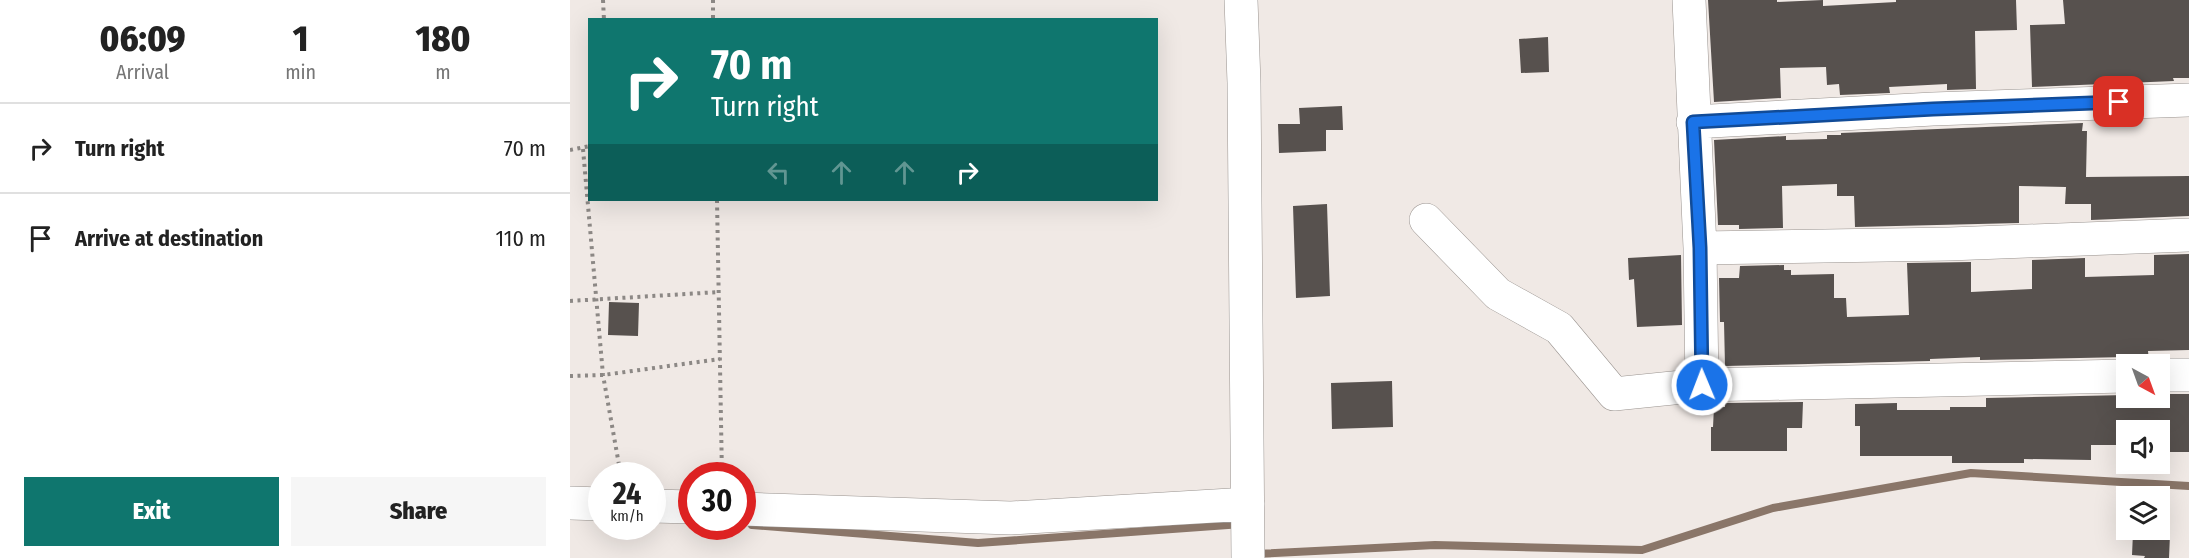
<!DOCTYPE html>
<style>
:root{--surface:#fff;--page:#f6f6f6;--text:#222;--muted:#767676;--line:#e0e0e0;--accent:#0f766e}
body{margin:0;font-family:"Fira Sans Condensed",sans-serif;background:var(--page);color:var(--text);height:100vh;display:flex;flex-direction:column;font-size:22px;white-space:nowrap}
*{box-sizing:border-box;margin:0}
p{font-size:20px;color:var(--muted)}
.icon{flex:none;width:33px;height:33px;fill:none;stroke:currentColor;stroke-width:2;stroke-linecap:round;stroke-linejoin:round}
.map{position:relative;flex:1;overflow:hidden}
.side{display:flex;flex-direction:column;background:var(--surface);width:570px}
.side>*{flex:none}
.banner{position:absolute;left:18px;top:18px;width:570px;height:183px;border-radius:0px;box-shadow:0 6px 24px #0002;background:#0f766e;color:#fff;overflow:hidden}
.needle{width:39px;rotate:139deg}
.controls{position:absolute;left:1546px;top:354px;display:grid;gap:12px}
.controls a{display:grid;place-items:center;width:54px;height:54px;border-radius:0px;background:var(--surface);box-shadow:0 6px 24px #0002;font-size:30px}
.speed{position:absolute;left:18px;top:462px;display:flex;gap:12px;font-size:30px;font-weight:700;text-align:center}
.speed>*{display:grid;place-content:center;width:78px;height:78px;border-radius:50%;background:var(--surface);box-shadow:0 6px 24px #0002;line-height:1}
.speed small{font-size:15px;font-weight:400}
.speed .limit{border:9px solid #d22;background:#fff;color:#111}
.pin{position:absolute;display:grid;place-items:center;width:51px;height:51px;color:#fff;margin:-26px;border-radius:12px;box-shadow:0 3px 9px #0006}
.me{position:absolute;width:66px;margin:-33px;rotate:359deg;stroke-linejoin:round;filter:drop-shadow(0 0 4px #0008)}
.turn{display:flex;align-items:center;gap:21px;height:126px;padding:0 24px;font-size:27px}
.turn .icon{width:78px;height:78px;stroke-width:2.5}
.turn b{display:block;font-size:42px;line-height:51px}
.lanes{display:flex;align-items:center;height:57px;padding:0 24px;background:#0003;justify-content:center;gap:30px;direction:ltr}
.lanes .off{opacity:.35}
.eta{display:flex;justify-content:space-evenly;align-items:center;height:102px;text-align:center}
.eta b{font-size:36px;font-weight:800;line-height:42px}
.primary-button{display:flex;gap:12px;margin-top:auto;padding:12px 24px}
.primary-button a{flex:1;height:69px;border-radius:0px;background:var(--accent);color:#fff;font-size:24px;font-weight:800;line-height:69px;text-align:center}
.primary-button a+a{background:var(--page);color:var(--text)}
ul{padding:0;list-style:none}
li{display:flex;align-items:center;gap:18px;height:90px;padding:0 24px;border-top:2px solid var(--line)}
li div{flex:1}
li b{display:block;font-size:22px}
li em{font-style:normal}
main{display:flex;flex:1;min-height:0}
.map>svg:first-child{display:block}
</style>
<main>
<section class="side">
<div class="eta">
<div><b>06:09</b><p>Arrival</p></div>
<div><b>1</b><p>min</p></div>
<div><b>180</b><p>m</p></div>
</div>
<ul>
<li><svg class="icon" aria-label="right" viewBox="0 0 24 24"><path d="M7 20v-9h11M14 6l5 5-5 5"/></svg><div><b>Turn right</b></div><em>70 m</em></li>
<li><svg class="icon" aria-label="arrive" viewBox="0 0 24 24"><path d="M6 21V4h12l-3 4 3 4H6"/></svg><div><b>Arrive at destination</b></div><em>110 m</em></li>
</ul>
<div class="primary-button"><a>Exit</a><a>Share</a></div>
</section>
<div class="map">
<svg width="1619" height="558" viewBox="0 0 1619 558">
<rect width="100%" height="100%" fill="#f0e9e5"/>
<g fill="none" stroke-linecap="round" stroke-linejoin="round">
<path stroke="#8a7669" stroke-width="8" d="M182 525 408 543 672 524
M685 554 865 545 1072 550 1203 508 1401 473 1619 486"/>
</g>
<path fill="#57514e" d="M1138 0H1207V2L1253 0V6L1326 2V0H1446L1447 30 1405 31 1406 89 1377 90V84L1319 87 1320 93 1270 95 1269 84 1257 85 1256 67 1210 68 1211 98 1144 102Z
M1493 0H1619V78H1603L1604 81 1462 87 1460 25 1495 24Z
M978 37 979 72 951 73 949 39Z
M772 106 773 130H756V151L709 153 708 124H730L729 108Z
M1513 123 1512 131H1517L1516 177 1619 176V216L1521 220V204H1495L1496 187 1449 186V223L1285 227 1284 196H1267V184L1212 186 1213 228 1169 229V225H1148L1144 140 1216 136V140L1257 139V135H1271V133Z
M757 204 760 296 726 298 723 206Z
M1619 254V350L1578 351 1579 361 1575 364 1557 357 1410 360V357L1360 359V361L1155 366 1154 322H1150L1149 278H1169L1170 266 1214 265V270H1221V275L1264 274V298H1276L1277 317 1339 315 1337 263 1401 262V292L1462 289V260L1515 258V277L1584 275V255Z
M1111 255 1112 325 1067 327 1064 279 1059 280 1058 258Z
M39 302 69 303 68 336 38 335Z
M822 381 823 427 762 429 761 383Z
M1590 394H1619V452H1590V430H1557V445H1521V460L1454 459V463H1382V456H1290V426H1285V404L1327 403V410H1380V407H1416V398L1557 395V398H1590Z
M1233 402 1232 428H1217V451H1141V427H1143L1144 407H1155V403Z
M1563 533 1600 535 1599 558H1574L1575 556 1562 555Z"/>
<g fill="none" stroke-linecap="round" stroke-linejoin="round">
<defs>
<path id="minor" d="M671 0 674 83 678 558
M1119 0 1130 248 1132 385
M1123 122 1363 109 1619 100
M856 220 928 294 989 328 1044 394 1132 385 1557 376
M1130 248 1379 244 1619 235
M1590 375H1619
M0 503 32 504
M82 506 122 507
M172 509 441 518 678 504"/>
</defs>
<use href="#minor" stroke="#99938f" stroke-width="34"/>
<path stroke="#8c8885" stroke-width="4" stroke-dasharray="3 4.5" stroke-linecap="butt" d="M33 0 34 20
M143 0V20
M13 149 33 375 51 476
M0 150 20 146
M147 200 152 476
M0 301 149 292
M0 376 33 375 150 359"/>
<use href="#minor" stroke="#fff" stroke-width="33"/>
</g>
<g fill="none" stroke-linecap="round" stroke-linejoin="round">
<defs>
<path id="route" d="M1132 385 1130 248 1123 122 1363 109 1549 102"/>
</defs>
<use href="#route" stroke="#114b97" stroke-width="15"/>
<use href="#route" stroke="#1a73e8" stroke-width="10"/>
</g>
</svg>
<div class="controls">
<a><svg class="needle" viewBox="-14 -14 28 28"><path d="M0-13l5 13h-10z" fill="#e53935"/><path d="M0 13l5-13h-10z" fill="#767676"/></svg></a>
<a><svg class="icon" aria-label="sound" viewBox="0 0 24 24"><path d="M4 9h4l5-4v14l-5-4H4zM17 9q2 3 0 6"/></svg></a>
<a><svg class="icon" aria-label="layers" viewBox="0 0 24 24"><path d="M12 4l9 5-9 5-9-5zM3 14l9 5 9-5"/></svg></a>
</div>
<div class="speed"><div>24<small>km/h</small></div><div class="limit">30</div></div>
<div class="pin" style="left:1549px;top:102px;background:#d93025"><svg class="icon" aria-label="arrive" viewBox="0 0 24 24"><path d="M6 21V4h12l-3 4 3 4H6"/></svg></div>
<svg class="me" style="left:1132px;top:385px" viewBox="-20 -20 40 40"><circle r="17" fill="#1a73e8" stroke="#fff" stroke-width="3"/><path d="M0-11L8 9 0 5-8 9z" fill="#fff"/></svg>
<div class="banner">
<div class="turn"><svg class="icon" aria-label="right" viewBox="0 0 24 24"><path d="M7 20v-9h11M14 6l5 5-5 5"/></svg><div><b>70 m</b>Turn right</div></div>
<div class="lanes"><svg class="icon off" aria-label="left" viewBox="0 0 24 24"><path d="M17 20v-9H6M10 6l-5 5 5 5"/></svg><svg class="icon off" aria-label="ahead" viewBox="0 0 24 24"><path d="M12 20V5M6 11l6-6 6 6"/></svg><svg class="icon off" aria-label="ahead" viewBox="0 0 24 24"><path d="M12 20V5M6 11l6-6 6 6"/></svg><svg class="icon" aria-label="right" viewBox="0 0 24 24"><path d="M7 20v-9h11M14 6l5 5-5 5"/></svg></div>
</div>
</div>
</main>
